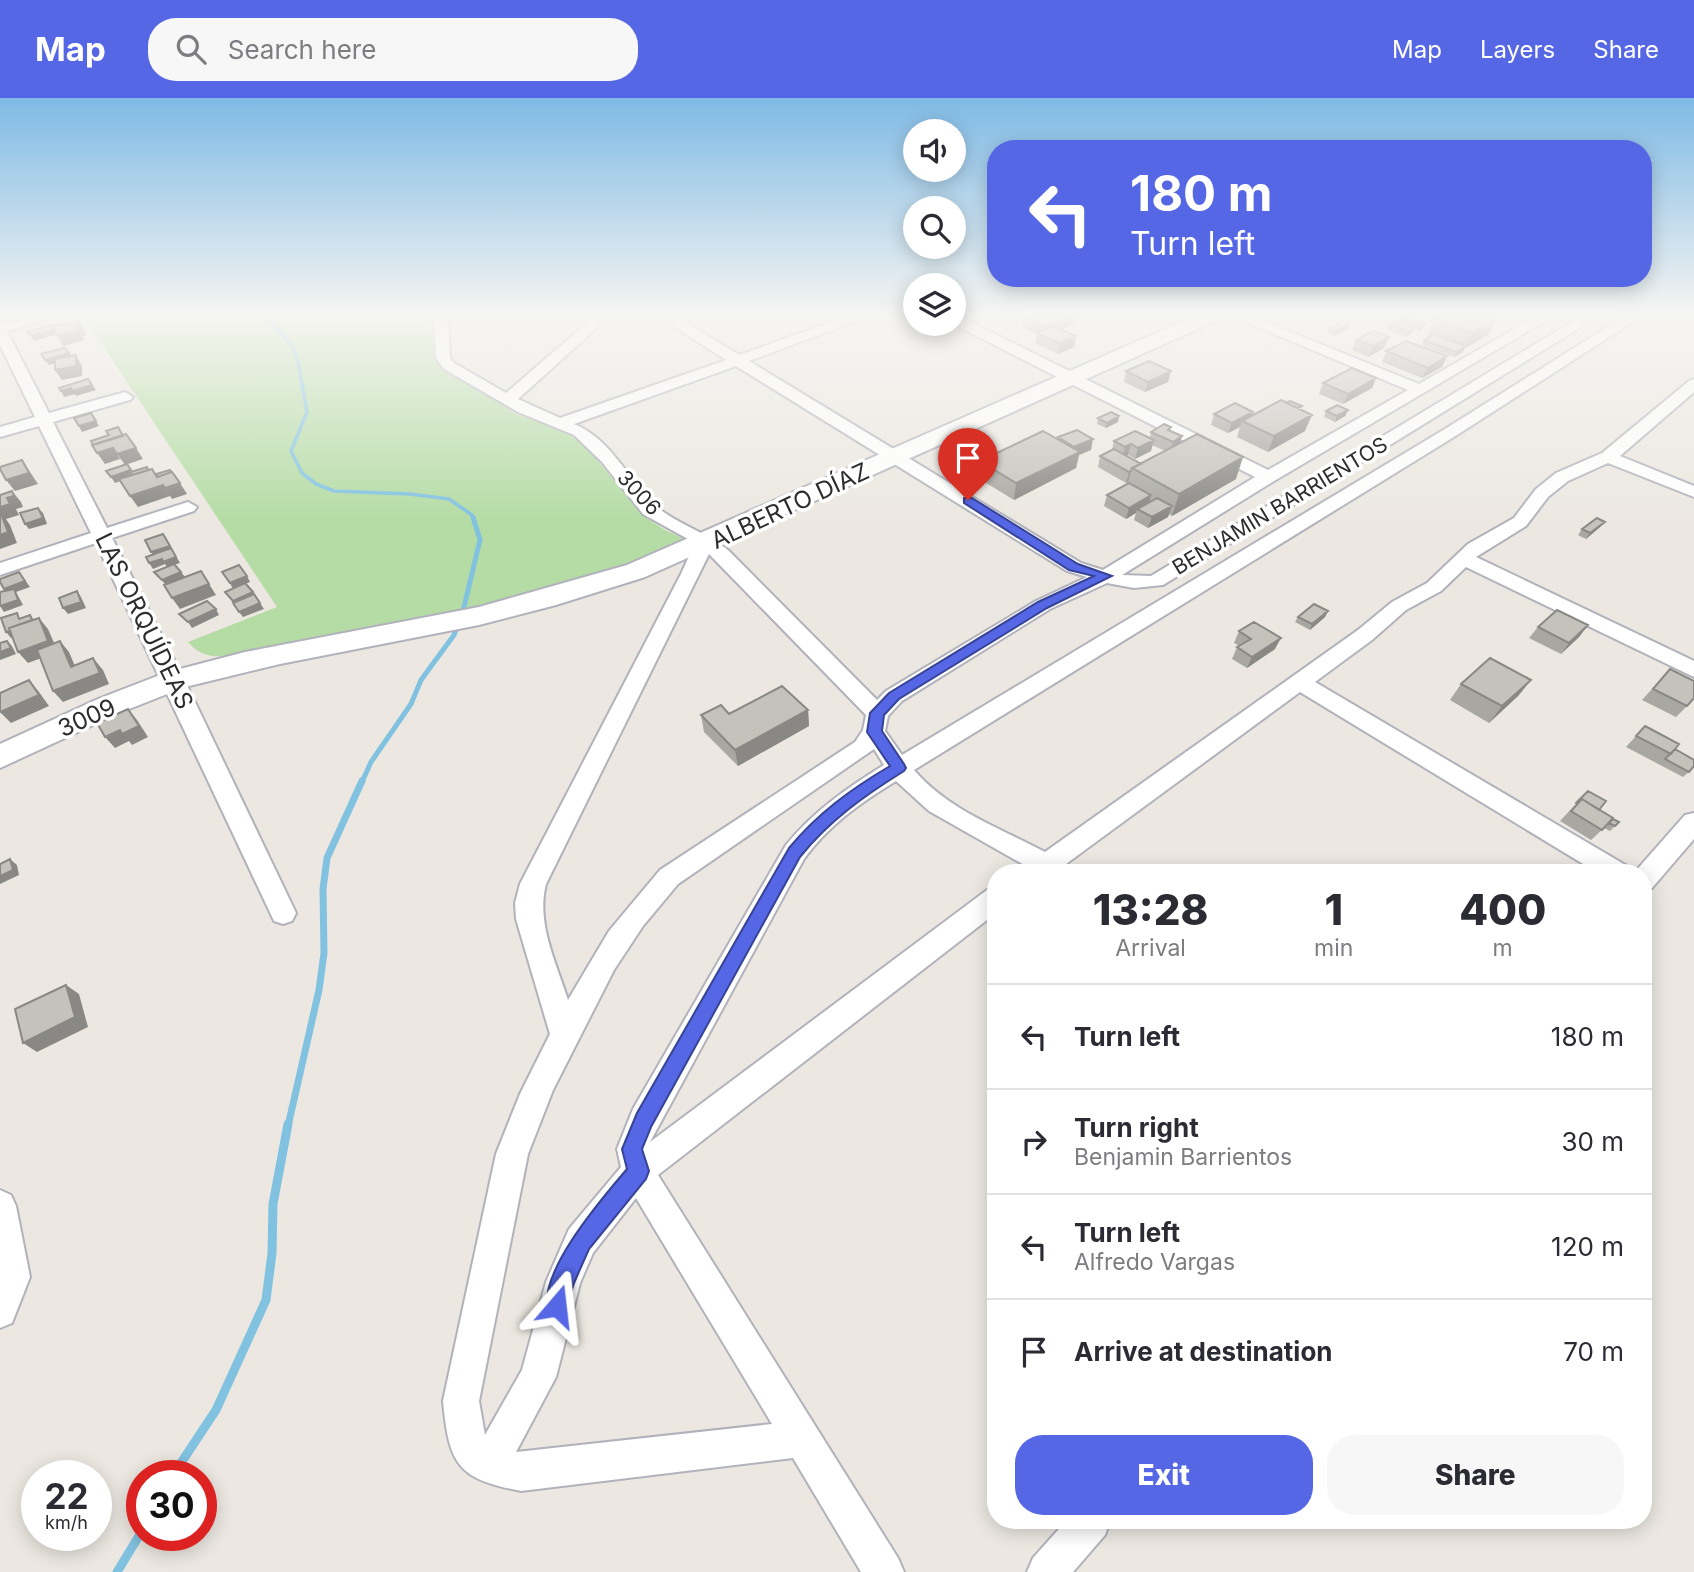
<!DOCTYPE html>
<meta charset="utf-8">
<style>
:root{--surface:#fff;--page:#f7f7f7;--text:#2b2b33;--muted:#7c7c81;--line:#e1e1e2;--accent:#5567e5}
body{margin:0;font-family:Inter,sans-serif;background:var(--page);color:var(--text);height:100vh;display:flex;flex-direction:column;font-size:26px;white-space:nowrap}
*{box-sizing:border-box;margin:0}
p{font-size:23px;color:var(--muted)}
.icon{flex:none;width:38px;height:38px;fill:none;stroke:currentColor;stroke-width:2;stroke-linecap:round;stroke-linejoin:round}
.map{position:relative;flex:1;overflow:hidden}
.panel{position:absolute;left:987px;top:766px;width:665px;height:665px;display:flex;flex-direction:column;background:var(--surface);border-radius:28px;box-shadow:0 4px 18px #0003}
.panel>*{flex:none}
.guide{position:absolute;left:987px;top:42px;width:665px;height:147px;border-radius:28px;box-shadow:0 4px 18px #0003;background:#5567e5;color:#fff;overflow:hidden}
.buttons{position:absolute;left:903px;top:21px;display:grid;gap:14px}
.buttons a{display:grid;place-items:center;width:63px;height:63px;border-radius:50%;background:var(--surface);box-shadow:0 4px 18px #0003;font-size:35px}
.speed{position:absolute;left:21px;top:1362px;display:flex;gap:14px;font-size:35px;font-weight:700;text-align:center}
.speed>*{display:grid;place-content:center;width:91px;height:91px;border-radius:50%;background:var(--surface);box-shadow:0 4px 18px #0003;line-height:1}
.speed small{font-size:18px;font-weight:400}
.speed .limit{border:10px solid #d22;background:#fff;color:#111}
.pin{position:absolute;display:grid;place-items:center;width:60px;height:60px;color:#fff;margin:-72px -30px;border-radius:50% 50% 50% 0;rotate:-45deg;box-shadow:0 0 7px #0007}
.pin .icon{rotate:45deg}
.me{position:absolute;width:77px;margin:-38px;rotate:17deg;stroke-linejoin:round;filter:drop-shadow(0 0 5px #0008)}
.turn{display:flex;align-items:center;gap:24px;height:147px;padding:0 28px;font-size:32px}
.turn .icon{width:91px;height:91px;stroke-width:2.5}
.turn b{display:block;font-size:49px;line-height:60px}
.eta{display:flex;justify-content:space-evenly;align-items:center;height:119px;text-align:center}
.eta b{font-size:42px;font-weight:800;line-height:49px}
.button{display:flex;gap:14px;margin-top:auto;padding:14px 28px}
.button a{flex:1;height:80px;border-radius:28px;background:var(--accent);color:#fff;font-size:28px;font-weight:800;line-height:80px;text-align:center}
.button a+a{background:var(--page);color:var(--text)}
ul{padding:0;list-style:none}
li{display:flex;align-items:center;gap:21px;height:105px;padding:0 28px;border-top:2px solid var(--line)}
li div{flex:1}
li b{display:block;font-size:26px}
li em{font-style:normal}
header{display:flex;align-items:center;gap:42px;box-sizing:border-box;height:98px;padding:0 35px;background:var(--accent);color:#fff}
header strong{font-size:33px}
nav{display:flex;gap:38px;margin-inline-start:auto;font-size:24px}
.search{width:490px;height:63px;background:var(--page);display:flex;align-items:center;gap:18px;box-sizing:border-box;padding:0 24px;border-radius:28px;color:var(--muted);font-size:26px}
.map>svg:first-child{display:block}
</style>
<header>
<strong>Map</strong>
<div class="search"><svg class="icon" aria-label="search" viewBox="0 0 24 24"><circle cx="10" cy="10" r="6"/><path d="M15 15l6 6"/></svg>Search here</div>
<nav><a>Map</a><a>Layers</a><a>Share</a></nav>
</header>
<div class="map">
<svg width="1694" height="1474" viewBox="0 0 1694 1474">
<rect width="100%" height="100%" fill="#ece8e1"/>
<path fill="#b4dca4" d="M83 218H428L431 223 435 254 444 269 514 315 563 333 585 347 643 418 667 433 689 443C545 508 384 529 229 558 211 559 200 558 188 544L277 509Z"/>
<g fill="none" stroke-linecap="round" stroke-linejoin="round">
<path stroke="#81c2e1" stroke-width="3.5" d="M266 218 292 248 298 263 307 314 291 353 302 375 316 386 334 393 410 396 449 401 472 417 473 421"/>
<path stroke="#81c2e1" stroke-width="5" d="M362 684 371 664 411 606 421 582 454 537 463 513 480 442 473 419"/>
<path stroke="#81c2e1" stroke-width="7" d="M288 1028 319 892 324 855 323 791 327 760 362 683"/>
<path stroke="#81c2e1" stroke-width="9" d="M173 1377 216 1312 266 1202 272 1155 273 1106 288 1026
M117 1474 142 1433"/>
<defs>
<path id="street" d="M33 218H57L7 233 49 315 125 294 133 299 130 302 53 324 107 430 188 404 197 409 194 413 112 440 185 583 296 815 292 823 283 826 274 823 96 445 0 477V465L91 435 39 328 0 339V329L35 319 0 247V227Z
M434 218H448L450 260 454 265 506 295 595 218H610L518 301 560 320 726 262 658 218H675L739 257 849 218H870L749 263 1081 465 1103 472 1255 379 953 226 954 218H959L1268 372 1408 292 1231 218H1251L1419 286 1537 218H1554L1274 383 1122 477 1151 478 1582 218H1599L1163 487 1134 490 1107 485 1050 511 902 603 888 618 885 633 902 657 1445 331 1625 218H1642L1457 337 914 672C948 712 1000 730 1045 754L1358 532 1392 504 1427 485 1468 446 1514 420 1536 391 1556 375 1602 355 1689 283 1694 281V294L1620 358 1694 388V399L1608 365 1568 383 1548 399 1526 428 1476 459 1694 563V579L1466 469 1441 493 1406 512 1372 542 1315 584 1627 768 1631 775H1598L1300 594 1066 766 1072 775H1022L1026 768 929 713 896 683C860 705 829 727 804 761L650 1044 987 792 996 789V815L658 1077 898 1460 904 1474H861L793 1360 521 1393C457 1381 449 1366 443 1303L496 1056 520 996 550 936 516 821 515 805 520 786 681 476 695 445 643 416 602 364 574 337 518 314 444 271 436 260ZM736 268 1067 473 1087 479 1036 503 886 593 877 602 728 452C707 435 669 422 654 406 627 380 611 341 574 326ZM709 456 866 617 863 632 855 644 660 772 609 833 568 902C556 864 536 825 546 786ZM874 651 884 667C847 690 814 713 786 747L633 1011 617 1051 621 1069 569 1131 546 1184 522 1272 485 1337 479 1303 528 1056 553 992 614 872 643 828 678 786ZM636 1100 772 1326 516 1354 556 1279 580 1185 593 1155Z
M1694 715V741L1652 790 1643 793V775H1634L1685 717Z
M0 1092 11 1097 16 1108 30 1179 12 1225 0 1230Z
M1066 1423H1110L1105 1437 1073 1474H1027L1033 1460Z"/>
<path id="secondary" d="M1195 218H1220L1218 222 645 479 556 507 479 527 280 566 185 589 119 615 0 670V646L98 601 165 575 245 554 479 509 627 467Z"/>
</defs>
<use href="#street" stroke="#b1b2bb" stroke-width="4"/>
<use href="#secondary" stroke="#b1b2bb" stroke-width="4"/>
<use href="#street" fill="#fff" fill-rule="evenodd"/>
<use href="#secondary" fill="#fff" fill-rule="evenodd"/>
</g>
<path fill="#a9a7a2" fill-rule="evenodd" d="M1024 218H1078L1076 225 1061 232 1076 238 1074 249 1058 256 1035 245 1037 236 1022 229Z
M1408 219 1424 230 1418 234 1414 232 1412 235 1406 239 1387 231 1389 226 1401 225 1402 222Z
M1434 221 1496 222 1488 237 1465 250 1463 254 1454 259 1422 247 1424 242 1431 238 1427 237Z
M1350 225 1348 231 1334 238 1328 235 1330 230Z
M1356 242 1384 250 1368 259 1352 252Z
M1386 253 1447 258 1442 269 1422 280 1382 264Z
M1126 273H1171L1168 284 1145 294 1124 284Z
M1376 280 1372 290 1343 306 1319 296 1323 285Z
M1301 312 1305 333 1268 354 1237 339 1240 329 1228 335 1211 327 1214 316 1253 314 1251 318Z
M1348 312 1345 318 1335 324 1324 319 1326 313Z
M1098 320 1118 324 1106 330 1097 326Z
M1171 329 1170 333 1182 338 1180 345 1236 381 1172 418 1169 416 1168 419 1148 430 1134 422 1136 415 1126 421 1104 408 1107 397 1128 386V384L1126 385 1098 369 1100 358 1112 352 1114 343 1150 340 1151 334ZM1152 347 1165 353 1141 366 1126 358 1128 357 1135 361 1151 353Z
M1058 339 1091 352 1079 357 1076 370 1014 402 978 380 979 372 966 378 947 367 948 356 990 359 1058 341Z
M1600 429 1586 441 1578 437 1582 431Z
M1328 513 1325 519 1310 532 1295 524 1298 519Z
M1588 527 1579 539 1561 556 1529 540 1538 529Z
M1239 533 1275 551 1247 570 1232 561 1237 549 1240 548 1234 545Z
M1670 571 1687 608 1676 619 1642 602Z
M1531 582 1518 598 1489 625 1450 602 1461 586Z
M808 612 809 628 738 668 704 634 701 617Z
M1645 628 1675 651 1689 674 1683 679 1626 649Z
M1588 693 1599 712 1619 724 1610 733 1604 730 1591 742 1560 723Z"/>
<path fill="#8a8884" d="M1070 218H1078L1076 225 1044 239 1045 229Z
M1496 222 1488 237 1465 250 1463 254 1454 259 1456 254 1465 249 1472 235Z
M1350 225 1348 231 1334 238 1336 233Z
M1426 225 1424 230 1418 234 1420 228Z
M81 226 87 237 82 238 85 242 63 248 57 237 76 227Z
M62 229 65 234 34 243 31 238Z
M1414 230 1412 235 1406 239 1408 233Z
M1076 238 1074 249 1058 256 1060 246Z
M1389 239 1384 250 1368 259 1373 248Z
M69 255 72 261 49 267 45 262Z
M76 257 82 268V278L62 282 55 272Z
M1447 258 1442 269 1422 280 1428 270Z
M1171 273 1168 284 1145 294 1148 284Z
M1376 280 1372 290 1343 306 1348 296Z
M92 287 96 292 76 298 73 293Z
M71 290 75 296 64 299 61 293Z
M1348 312 1345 318 1335 324 1337 318Z
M1253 314 1249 324 1242 323 1240 329 1228 335 1232 325Z
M1312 317 1305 333 1268 354 1274 338Z
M1119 318 1118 324 1106 330 1107 325Z
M96 323 99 328 82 334 79 328Z
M1182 338 1179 348 1170 355 1173 344Z
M1093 341 1091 352 1079 357 1076 370 1014 402 1016 385 1073 357 1074 349Z
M1154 342 1151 353 1135 361 1138 350Z
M1131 346 1128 357 1122 360 1125 349Z
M113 350 120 361 105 366 97 355Z
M136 350 143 361 125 367 117 356Z
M990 356 989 367 980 363 979 372 966 378 967 367Z
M1243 359 1236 381 1172 418 1179 396Z
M22 362 38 386 15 393 6 382Z
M131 372 135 378 115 385 111 379Z
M1131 373 1128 384 1126 385 1129 374Z
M180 385 187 396 172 401 165 390Z
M163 387 170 398 138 409 130 398Z
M12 393 21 404 23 409 16 411 19 417 6 421 10 427 17 445 0 451V409Z
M1151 397 1148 408 1137 411 1136 415 1126 421 1129 410Z
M1172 408 1168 419 1148 430 1152 419Z
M38 410 43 415 47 426 29 431 25 426Z
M1605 424 1600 429 1586 441 1590 435Z
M163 436 180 465 167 469 165 466 153 471 149 465 162 461 176 459 155 460 151 454Z
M19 474 30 489 16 494 23 507 4 514 0 508 9 497 4 491Z
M181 474 185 479 166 488 162 482Z
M247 478 250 484 233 491 230 485Z
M209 486 216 497 180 511 172 500Z
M77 493 81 499 86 510 68 516 63 510Z
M253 494 256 499 237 508 233 503Z
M260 505 264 511 243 519 239 514Z
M216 511 219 517 192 530 188 524Z
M1328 513 1325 519 1310 532 1312 526Z
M30 517 35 523 37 530 11 540 6 534Z
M39 520 48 531 58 554 28 565 18 554Z
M1588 527 1579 539 1561 556 1569 545Z
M1281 540 1275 551 1247 570 1252 559Z
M7 543 12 548 16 556 0 562V554Z
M60 543 69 554 80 580 71 569Z
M93 560 103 572 109 586 63 604 53 593Z
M29 582 39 594 49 608 11 625 0 614Z
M1531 582 1518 598 1489 625 1502 608Z
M128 611 137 622 148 639 132 647 129 643 115 650 105 639Z
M808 612 809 628 738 668 735 652Z
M10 761 17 767 19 777 0 786V778Z
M66 887 79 896 88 929 37 954 23 945Z"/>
<path fill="#c5c2bc" stroke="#8a8884" stroke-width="2" d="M1023 218H1070L1045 229Z
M1440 218H1486L1496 222 1472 235 1434 221Z
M1408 219 1426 225 1420 228 1402 222Z
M78 223 81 226 76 227 78 232 57 237 53 229Z
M1344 223 1350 225 1336 233 1330 230Z
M1395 223 1414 230 1408 233 1389 226Z
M58 225 60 227 53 229 54 231 31 238 27 234Z
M1053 228 1076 238 1060 246 1037 235Z
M1373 233 1389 239 1373 248 1356 242Z
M1434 236 1466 248 1456 254 1424 242Z
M1406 243 1447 258 1428 270 1386 253Z
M65 250 69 255 45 262 41 256Z
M76 257V268L55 272V261Z
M1149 263 1171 273 1148 284 1126 273Z
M1352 270 1376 280 1348 296 1323 285Z
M88 281 92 287 73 293 71 290 61 293 59 290Z
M1281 302 1312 317 1274 338 1242 323Z
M1290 303 1302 308 1298 310 1286 305Z
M1235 305 1253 314 1232 325 1214 316Z
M1337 307 1348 312 1337 318 1326 313Z
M1111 314 1119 318 1107 325 1098 320Z
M91 315 96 323 79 328 74 320Z
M1164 326 1171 329 1168 332 1182 338 1173 344 1151 334Z
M118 329 123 338 93 347 91 343 109 337 106 333Z
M1077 332 1093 341 1074 349 1058 339Z
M1043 333 1080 354 1016 385 980 363Z
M1135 333 1154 342 1138 350 1131 346 1125 349 1114 343Z
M126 336 136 350 117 356 113 350 97 355 92 347Z
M1197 336 1243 359 1179 396 1132 370Z
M971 345 990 356 967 367 948 356Z
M1114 351 1141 366 1132 370 1131 373 1129 374 1100 358Z
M22 362 29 375 6 382 0 371V369Z
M127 366 131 372 111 379 106 373Z
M147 369 148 372 132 377 131 374Z
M152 371 157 379 172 374 180 385 165 390 163 387 130 398 119 381Z
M170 372 171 374 158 379 156 376Z
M1129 385 1151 397 1129 410 1107 397Z
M12 393 14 398 7 400 10 406 0 409V397Z
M1157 400 1172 408 1152 419 1137 411Z
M38 410 43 420 25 426 20 415Z
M0 416H1L8 434 0 437Z
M1597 420 1605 424 1590 435 1582 431Z
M163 436 170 448 151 454 145 442Z
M171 450 176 459 163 464 162 461 149 465 146 459Z
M174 466 181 474 162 482 154 474Z
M239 467 247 478 230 485 222 474Z
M201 473 209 486 172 500 164 487Z
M19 474 25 483 4 491 0 484V481Z
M245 485 253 494 233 503 225 494Z
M14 491 18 502 0 508V494Z
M77 493 81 504 63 510 59 500Z
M254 496 260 505 239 514 233 505Z
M207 503 216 511 188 524 179 516Z
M1314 506 1328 513 1312 526 1298 519Z
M1557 512 1588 527 1569 545 1538 529Z
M17 515 19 521 30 517 32 522 9 530 10 533 6 534 1 520Z
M39 520 48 543 18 554 9 530Z
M1254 524 1281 540 1252 559 1237 549 1251 541 1239 533Z
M7 543 11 550 0 554V545Z
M60 543 71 569 93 560 100 575 53 593 37 552Z
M1490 560 1531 582 1502 608 1461 586Z
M1670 571 1694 583V600L1687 608 1653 591Z
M29 582 39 597 0 614V595Z
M782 588 808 612 735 652 701 617 721 607 729 616Z
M128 611 139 628 122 636 120 632 105 639 97 625Z
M1645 628 1679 646 1671 656 1636 638Z
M1675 651 1694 662V668L1689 674 1665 661Z
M1588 693 1606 703 1599 712 1582 701 1577 706 1576 705Z
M1582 701 1613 720 1602 732 1571 713Z
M1613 721 1619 724 1615 728 1609 725Z
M10 761 13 772 0 778V766Z
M66 887 75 919 23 945 15 911Z"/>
<linearGradient id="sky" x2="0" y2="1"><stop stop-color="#7fbae5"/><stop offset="0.51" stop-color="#f6f5f2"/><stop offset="1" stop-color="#f6f5f2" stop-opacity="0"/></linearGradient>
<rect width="1694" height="425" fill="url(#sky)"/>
<path fill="#5567e5" stroke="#374395" stroke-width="2" d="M964 400H972L1078 466 1112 478 1047 510 899 601 884 617 882 633 904 666 906 670 904 673C864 698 830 722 800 759L651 1029 642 1051 649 1073 646 1081 589 1151 574 1185 565 1215 557 1219 549 1215C534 1178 604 1098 627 1071L622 1051 637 1015 789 750C818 715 851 691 890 668L867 634 870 615 889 595 1038 504 1094 478 1069 472 964 405Z"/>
<g text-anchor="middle" stroke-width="7" stroke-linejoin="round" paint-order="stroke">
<g font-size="21" fill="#2d2d2d" stroke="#fff">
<text transform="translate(639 395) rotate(47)" y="7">3006</text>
<text transform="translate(1280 408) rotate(-31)" y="7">BENJAMIN BARRIENTOS</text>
</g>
<g font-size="24" fill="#2d2d2d" stroke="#fff">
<text transform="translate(790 408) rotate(-25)" y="8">ALBERTO DÍAZ</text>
<text transform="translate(144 523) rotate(64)" y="8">LAS ORQUÍDEAS</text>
<text transform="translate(87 620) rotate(-24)" y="8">3009</text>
</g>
</g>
</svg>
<div class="buttons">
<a><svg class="icon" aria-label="sound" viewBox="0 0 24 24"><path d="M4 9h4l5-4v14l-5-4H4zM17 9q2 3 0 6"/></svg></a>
<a><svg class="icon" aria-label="search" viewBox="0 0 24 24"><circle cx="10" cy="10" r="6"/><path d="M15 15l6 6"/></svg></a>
<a><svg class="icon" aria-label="layers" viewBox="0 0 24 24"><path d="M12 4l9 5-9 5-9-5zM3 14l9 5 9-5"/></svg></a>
</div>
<div class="speed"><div>22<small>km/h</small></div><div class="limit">30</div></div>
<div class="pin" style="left:968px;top:402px;background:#d93025"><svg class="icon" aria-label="arrive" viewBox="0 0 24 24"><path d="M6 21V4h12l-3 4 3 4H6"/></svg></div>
<svg class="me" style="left:557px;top:1208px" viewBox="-20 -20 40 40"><path d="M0-17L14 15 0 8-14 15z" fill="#5567e5" stroke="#fff" stroke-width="4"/></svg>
<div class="guide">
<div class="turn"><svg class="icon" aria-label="left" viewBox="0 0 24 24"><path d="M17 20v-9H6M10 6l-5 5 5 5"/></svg><div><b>180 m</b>Turn left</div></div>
</div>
<section class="panel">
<div class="eta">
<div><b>13:28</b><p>Arrival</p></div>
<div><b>1</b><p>min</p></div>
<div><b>400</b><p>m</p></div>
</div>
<ul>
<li><svg class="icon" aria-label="left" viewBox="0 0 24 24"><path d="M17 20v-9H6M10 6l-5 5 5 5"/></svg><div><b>Turn left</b></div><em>180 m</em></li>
<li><svg class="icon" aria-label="right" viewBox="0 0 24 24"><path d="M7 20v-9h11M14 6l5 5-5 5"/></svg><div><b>Turn right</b><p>Benjamin Barrientos</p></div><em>30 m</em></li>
<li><svg class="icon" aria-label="left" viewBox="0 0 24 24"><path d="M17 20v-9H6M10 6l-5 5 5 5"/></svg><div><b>Turn left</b><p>Alfredo Vargas</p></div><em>120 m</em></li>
<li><svg class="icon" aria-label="arrive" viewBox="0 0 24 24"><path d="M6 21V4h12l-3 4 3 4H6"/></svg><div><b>Arrive at destination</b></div><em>70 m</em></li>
</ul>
<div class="button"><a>Exit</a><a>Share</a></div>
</section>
</div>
